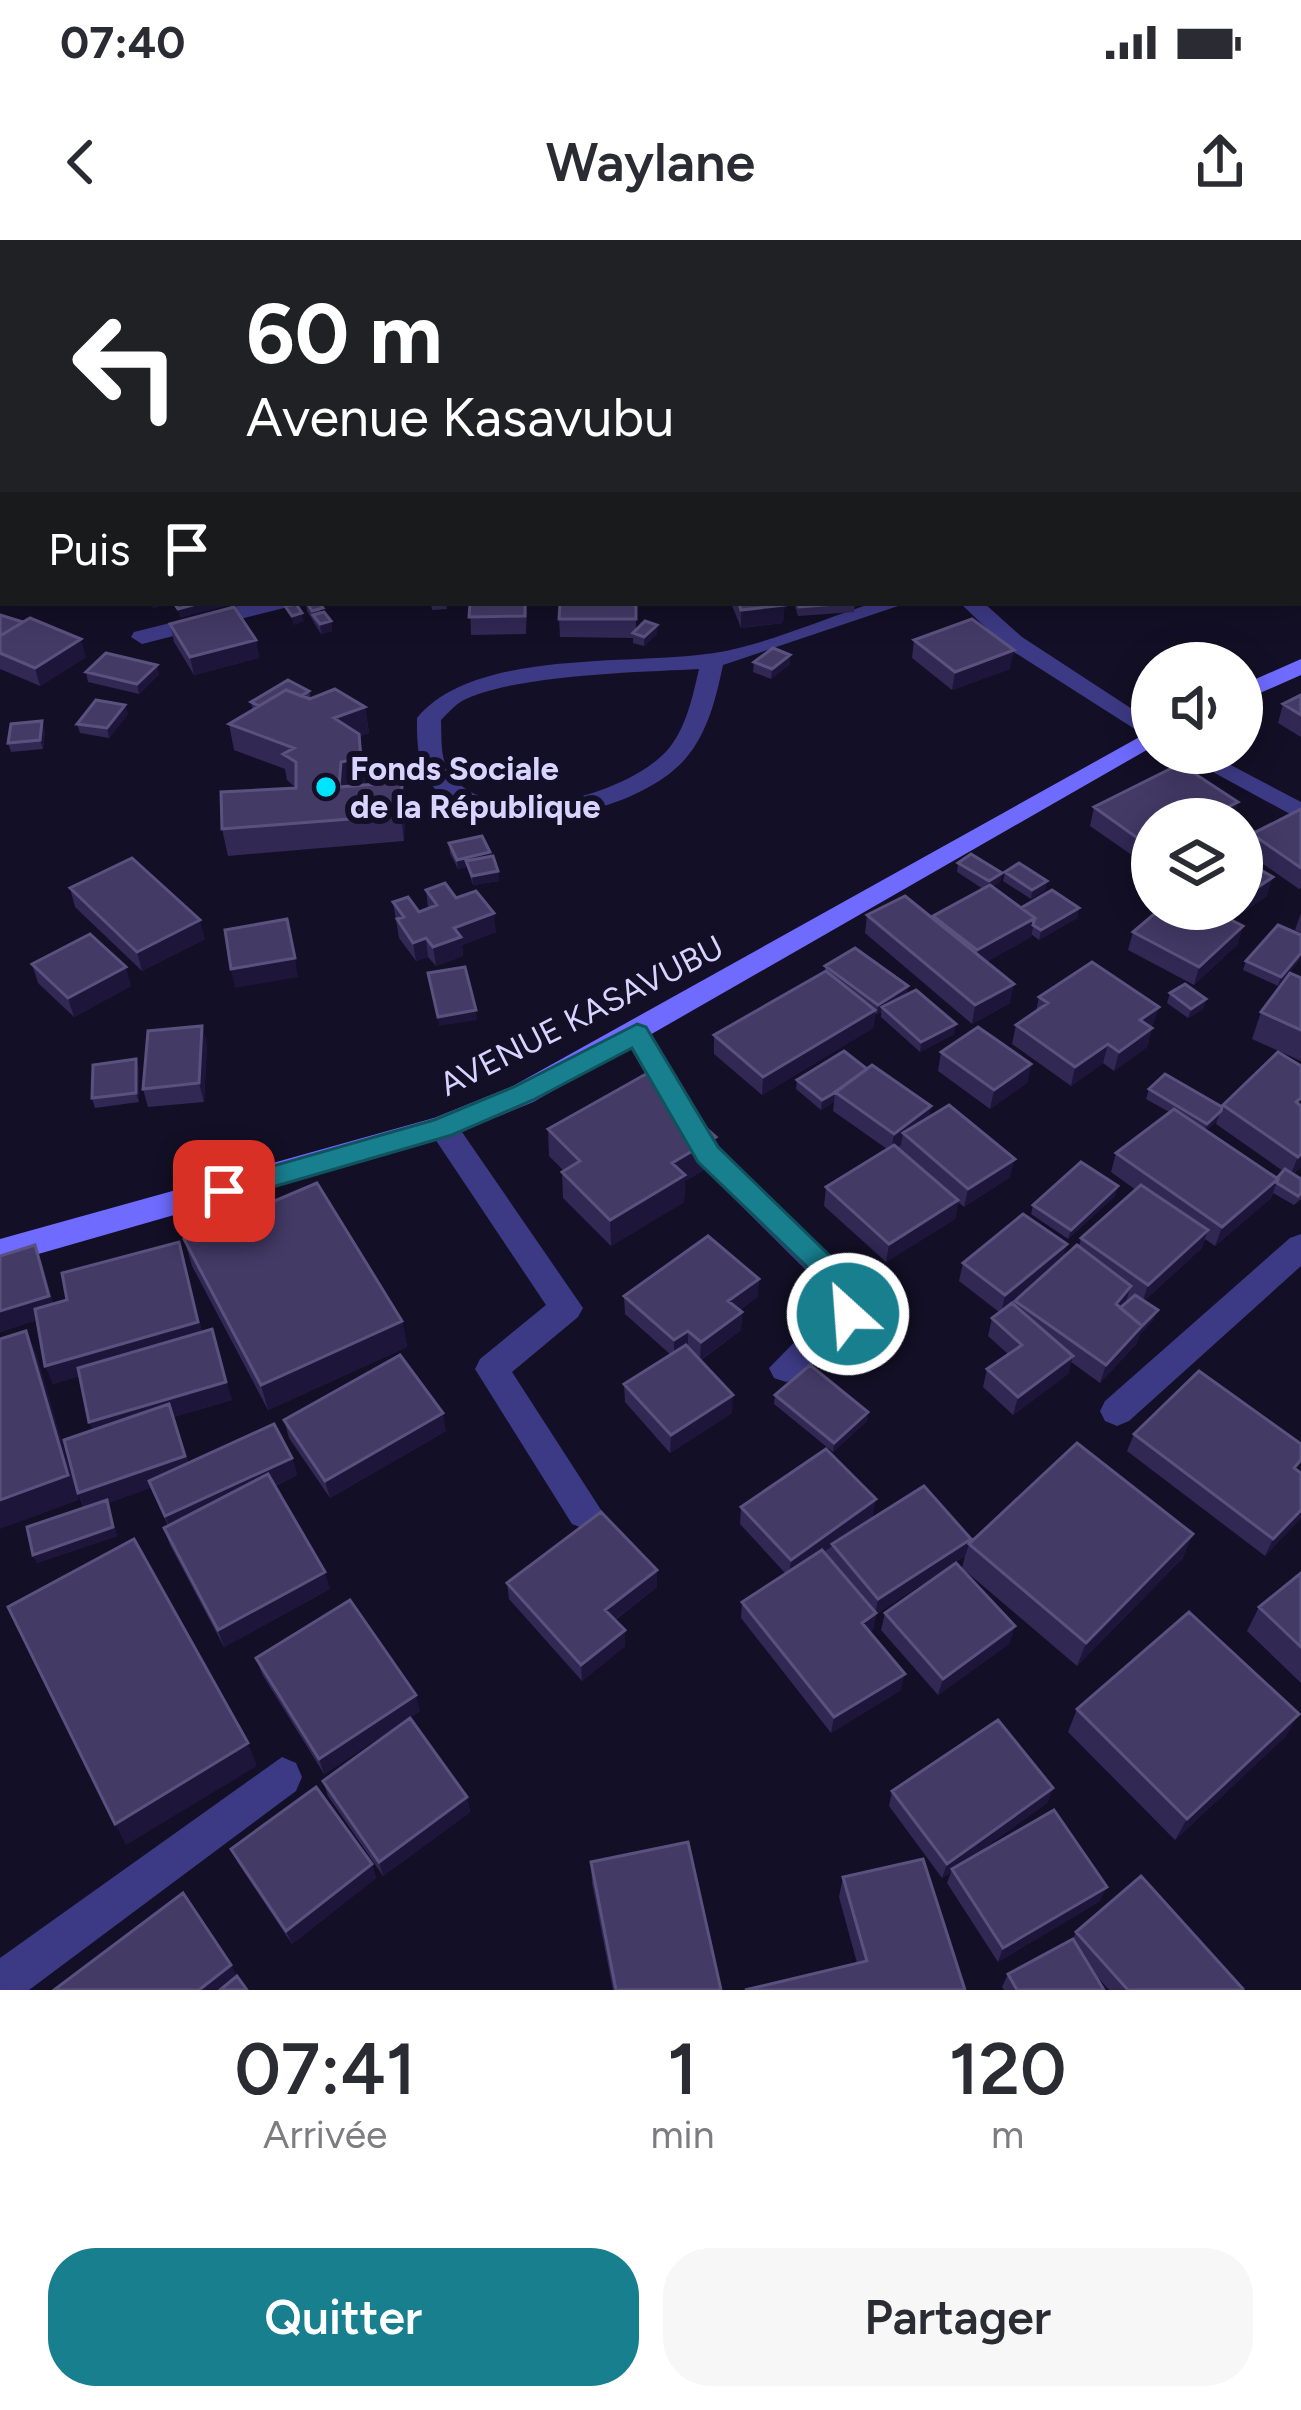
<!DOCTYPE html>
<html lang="fr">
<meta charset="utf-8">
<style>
:root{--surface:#fff;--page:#f7f7f7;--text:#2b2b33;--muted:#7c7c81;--accent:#187f8f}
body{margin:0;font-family:Figtree,sans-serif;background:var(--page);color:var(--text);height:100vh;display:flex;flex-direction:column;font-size:45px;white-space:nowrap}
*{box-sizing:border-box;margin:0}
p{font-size:39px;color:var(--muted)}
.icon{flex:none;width:66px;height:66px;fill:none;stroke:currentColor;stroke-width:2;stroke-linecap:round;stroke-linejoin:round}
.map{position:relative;height:1750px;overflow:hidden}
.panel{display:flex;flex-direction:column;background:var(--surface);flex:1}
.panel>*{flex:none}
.guide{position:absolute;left:0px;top:0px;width:1302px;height:366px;box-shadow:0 6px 30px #0003;background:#202124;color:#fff;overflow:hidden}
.fabs{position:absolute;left:1131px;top:402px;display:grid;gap:24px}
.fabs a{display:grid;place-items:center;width:132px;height:132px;border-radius:50%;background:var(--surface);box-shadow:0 6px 30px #0003;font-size:60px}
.pin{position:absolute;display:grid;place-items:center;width:102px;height:102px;color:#fff;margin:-51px;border-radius:24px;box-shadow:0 6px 18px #0006}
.me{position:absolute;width:132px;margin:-66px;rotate:334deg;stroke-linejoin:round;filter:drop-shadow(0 0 9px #0008)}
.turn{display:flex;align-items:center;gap:42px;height:252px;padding:0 48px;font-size:54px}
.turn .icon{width:156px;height:156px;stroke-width:2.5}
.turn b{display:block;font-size:84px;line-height:102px}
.then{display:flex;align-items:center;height:114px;padding:0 48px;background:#0003;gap:24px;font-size:45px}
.eta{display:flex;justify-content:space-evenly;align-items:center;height:204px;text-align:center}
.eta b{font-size:72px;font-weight:600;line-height:84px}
.cta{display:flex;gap:24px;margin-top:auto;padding:24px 48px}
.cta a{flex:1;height:138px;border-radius:48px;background:var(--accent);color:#fff;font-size:48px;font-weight:600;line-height:138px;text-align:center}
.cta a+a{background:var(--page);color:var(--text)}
.status{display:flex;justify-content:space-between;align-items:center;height:84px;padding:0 60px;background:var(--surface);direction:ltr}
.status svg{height:33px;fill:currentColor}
header{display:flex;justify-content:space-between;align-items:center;height:156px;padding:0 48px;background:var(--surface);font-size:54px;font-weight:600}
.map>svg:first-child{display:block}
</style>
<div class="status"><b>07:40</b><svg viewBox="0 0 49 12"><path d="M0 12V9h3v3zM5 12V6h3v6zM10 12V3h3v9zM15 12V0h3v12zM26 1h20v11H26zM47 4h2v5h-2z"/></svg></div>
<header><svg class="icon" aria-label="back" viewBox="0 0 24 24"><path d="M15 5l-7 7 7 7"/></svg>Waylane<svg class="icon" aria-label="share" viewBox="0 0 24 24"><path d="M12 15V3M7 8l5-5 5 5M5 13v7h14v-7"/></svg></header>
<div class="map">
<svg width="1301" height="1750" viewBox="0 0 1301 1750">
<rect width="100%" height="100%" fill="#130f26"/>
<path fill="#0c2248" d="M0 0H1145L3 3 0 168Z"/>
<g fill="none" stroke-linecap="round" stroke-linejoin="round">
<path fill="#3d3a85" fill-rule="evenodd" d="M0 192 3 193V207L0 206Z
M250 363H287L284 368 142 404 131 397 134 392Z
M873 363H907L723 425C716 458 708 492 686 518 641 572 497 604 440 554 417 533 417 506 417 478 473 410 625 425 706 414 759 408 822 379 873 363ZM699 429C693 455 687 485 670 507 632 554 504 589 456 541 439 524 442 503 441 480 447 474 455 465 462 461 510 435 642 432 699 429Z
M960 363H984L1022 397 1152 482V500L1006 407Z
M1178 513H1208L1301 562V580Z
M636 784 646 787 719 906 869 1057 860 1083 798 1138 786 1142 774 1138 769 1128 836 1060 697 922 622 794Z
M442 876 453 879 583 1068 578 1077 512 1132 603 1273 598 1284 585 1289 572 1284 475 1129 480 1119 546 1065 427 887 431 879Z
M1301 994V1026L1129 1181 1117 1186 1105 1181 1100 1171 1105 1161 1290 998Z
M282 1517 296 1523 302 1537 296 1551 29 1750H0V1718Z"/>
<path fill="#6f6bff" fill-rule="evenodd" d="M1301 419V435L1242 461V445Z
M1152 490V507L533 862 453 895 0 1025V999L434 878 513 846Z"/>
</g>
<path fill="#312854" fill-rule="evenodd" d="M1299 170H1301V217H1299Z
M306 363 323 372 331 381 332 391 321 394 307 371Z
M431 363H446L447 369 432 370Z
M470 363H527L526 394 471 395Z
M636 363V390L657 394 644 406 633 403V398L560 397 559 379Z
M731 363H784L783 383 741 388Z
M794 363H855L854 372 798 376Z
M0 375 86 417 40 446 0 429Z
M170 384 256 400 259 418 194 435 174 402Z
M914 400 1010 429 952 450 912 418Z
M790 415V424L771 439 753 432 754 422Z
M86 432 159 434 139 454 88 442Z
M309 451 311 459 365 467 369 493 360 496 365 545 402 542 405 569 404 601 228 616 222 589 296 548 287 540 285 529 234 510 229 484 253 470 251 462Z
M1301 455V497L1278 483 1283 464Z
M128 474 109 498 80 493 77 484Z
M45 491 43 509 11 512 8 503Z
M1094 567 1233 578 1152 579 1139 620 1090 586Z
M1301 569V648L1299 649 1246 612 1247 610 1242 612V583L1252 593Z
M449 603 490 612 499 641 473 645 467 627 458 629 450 613Z
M958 623 1002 633 1000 642 992 647 1021 668H1079L1077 678 1039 700 1031 694V697L986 722 1010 763 972 784 865 693 867 675 932 678 933 676 983 649 957 632Z
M1005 632 1047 641 1045 650 1031 659 1003 641Z
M70 648 205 699 142 731 75 667Z
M426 650 456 658 496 692 462 705 463 716 436 726 428 717 416 721 399 698 393 662 419 672 428 668Z
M1267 656 1232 680 1243 686 1237 705 1194 745 1128 710 1133 692 1160 669H1242Z
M1301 673V693L1295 690Z
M1301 695 1278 746 1243 730 1246 721Z
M32 724 131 746 74 777 38 743Z
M825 726 907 754 954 794 920 812 881 777V772L877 774 875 773 873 788 762 855 714 814V795L825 732Z
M1301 738V821L1252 799 1261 772Z
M1170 753 1206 759 1203 769 1188 778 1167 763Z
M1039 757 1159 767 1151 787 1152 788 1147 807 1114 831 1103 823 1071 846 1012 804 1016 785 1036 771Z
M202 786 207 805 204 862 148 867 143 849Z
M941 812 1031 824 1027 843 990 869 938 831Z
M1278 812 1301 927 1293 934 1301 939V959L1294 965 1273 953 1271 958 1215 1006 1205 999 1201 1009 1144 1061 1154 1079 1140 1094 1136 1104 1100 1143 1071 1122 1068 1134 1013 1175 983 1147 987 1129 1008 1114 988 1096 992 1078 999 1072 959 1041 963 1023 1063 1017 1079 1006 1081 998 1136 950 1111 932 1116 913 1169 872 1146 859 1149 849 1222 867ZM1217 881 1216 884 1283 931 1277 938 1206 891Z
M136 819 139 829V862L95 868 92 858Z
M867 829 931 866 929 877 1010 937 964 967 958 962 955 979 886 1022 824 966 826 947 887 909 833 871 834 862 821 870 796 849 797 840Z
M548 889 716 897 714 924 685 941 684 962 611 1006 563 958 562 932 564 931 549 916Z
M1115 956 1068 999 1031 974 1033 965Z
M184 999 402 1081 407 1107 268 1170 192 1026Z
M0 1016 42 1024 53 1064 184 1020 202 1092 232 1160 173 1177 188 1223 292 1218 297 1235 275 1246 330 1349 224 1407 170 1305 164 1288 168 1286 152 1247 108 1263 117 1296 37 1323 33 1315 84 1268 78 1253 93 1190 79 1136 53 1144 37 1080 0 1092Z
M759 1039 757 1057 740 1070 742 1072 741 1090 701 1120 732 1173 670 1213 625 1162 624 1144 671 1115 625 1074 624 1056Z
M775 1155 867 1181 833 1212 774 1164Z
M284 1180 446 1191 330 1258 289 1198Z
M1134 1194 1298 1231 1301 1278 1265 1316 1127 1211Z
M741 1267 873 1277 859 1287 970 1303 1183 1318 1077 1426 962 1328 965 1316 876 1374 873 1389 870 1392 901 1450 831 1493 741 1378 742 1362 786 1334 740 1284Z
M657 1330V1347L615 1380 625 1406 582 1441 509 1359 507 1343Z
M1301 1333V1443L1247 1391 1259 1367Z
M885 1373 1010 1403 938 1455 881 1390Z
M256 1418 420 1471 324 1534 262 1434Z
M1077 1469 1286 1496 1175 1600 1068 1492Z
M323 1541 467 1557 470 1572 383 1636 328 1556Z
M1053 1548 1047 1563 969 1619 1100 1661 998 1722 947 1643 951 1632 942 1638 889 1566 892 1551Z
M231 1609 372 1624 376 1638 292 1704 238 1623Z
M591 1622 721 1750H613L592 1643Z
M843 1637 965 1750 857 1723 839 1657Z
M1076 1692 1243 1750H1109L1093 1732 1104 1750H1004L1002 1747 1008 1734 1073 1699Z"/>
<path fill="#1d163a" d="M151 363H169L153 369Z
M200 363H230V365L180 378 178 369Z
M785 365 783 383 741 388V370Z
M302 373 304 382 293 385 292 376Z
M331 381 332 391 321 394 320 384Z
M657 385V394L644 406V397Z
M81 399 86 417 40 446 35 428Z
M256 400 259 418 194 435 190 417Z
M1014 410 1010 429 952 450 955 432Z
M790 415V424L771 439 772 429Z
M157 425 159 434 139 454 137 444Z
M125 465 128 474 109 498 107 488Z
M365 467 369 493 360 496 365 545 339 547 334 478Z
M42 481 45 491 43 509 40 500Z
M402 542 405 569 404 601 401 575Z
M1238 562 1233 579 1222 570Z
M1253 591 1247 610 1242 612V596Z
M1152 597V613L1139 620 1143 602Z
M490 612 491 622 466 621 467 627 458 629 457 620Z
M498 631 499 641 473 645 472 636Z
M1002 633 1000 642 987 651 989 641Z
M1273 637 1267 656 1219 689 1225 670 1242 669V658Z
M1047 641 1045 650 1031 659 1032 650Z
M1079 668 1077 678 1039 700 1041 690Z
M494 673 496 692 462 705 463 716 436 726 433 707 454 688Z
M1035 678 1031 697 974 729 977 710Z
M200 680 205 699 142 731 137 712Z
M1243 686 1237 705 1194 745 1199 727Z
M426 698 428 717 416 721 413 703Z
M1301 713V719L1278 746 1281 737Z
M295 718 298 737 235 748 231 729Z
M126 727 131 746 74 777 68 758Z
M1014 744 1010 763 972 784 975 765Z
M908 746 907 756 882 767 881 772 877 774 878 765Z
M1206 759 1203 769 1188 778 1191 769Z
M1159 767 1153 785 1135 799 1140 780Z
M476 770 477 780 439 786 438 777Z
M875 770 873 788 762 855 763 837Z
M956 784 954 794 920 812 921 802Z
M202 786 207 805 204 862 199 843Z
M1152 788 1147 807 1114 831 1119 812Z
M1108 804 1103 823 1071 846 1075 827Z
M136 819 139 829V862L136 853Z
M1031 824 1027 843 990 869 994 850Z
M835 852 834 862 821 870 822 860Z
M931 866 928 885 903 893 901 905 891 912 894 894Z
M1221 871 1217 881 1204 893 1207 884Z
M716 897 714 924 685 941 684 962 611 1006 610 980 672 923Z
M1301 914V927L1290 936 1298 917Z
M1015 919 1010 937 964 967 968 949Z
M1278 939 1271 958 1215 1006 1222 987Z
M1118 946 1115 956 1068 999 1071 990Z
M958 960 955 979 886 1022 889 1004Z
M1208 990 1201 1009 1142 1063 1148 1045Z
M179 1002 204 1100 53 1144 45 1126Z
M1067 1004 1062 1023 1001 1074 1005 1055Z
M35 1005 42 1024 56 1074 0 1092V1071Z
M759 1039 757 1057 727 1079 728 1061Z
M1131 1046 1125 1064 1117 1074 1116 1064Z
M1158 1070 1154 1079 1140 1094 1136 1104 1100 1143 1106 1125Z
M742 1072 741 1090 700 1120 701 1102Z
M402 1081 407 1107 268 1170 261 1145Z
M212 1089 232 1160 173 1177 191 1234 108 1263 117 1296 37 1323 33 1315 86 1271 78 1253 97 1200 89 1182Z
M26 1091 37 1116 79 1260 0 1289V1260Z
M688 1091V1109L674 1118V1100Z
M1073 1116 1068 1134 1013 1175 1018 1157Z
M733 1155 732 1173 670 1213 671 1195Z
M868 1172 867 1181 833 1212 834 1203Z
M443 1173 446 1191 330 1258 325 1241Z
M292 1218 297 1235 172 1294 165 1276Z
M876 1259 873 1277 789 1337 791 1320Z
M1301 1270V1278L1265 1316 1273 1299Z
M1193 1294 1183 1318 1077 1426 1086 1403Z
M971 1299 965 1316 876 1374 873 1389 859 1399 862 1383 875 1374 878 1359Z
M657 1330V1347L606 1386 605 1370Z
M325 1332 330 1349 224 1407 218 1390Z
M1015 1386 1010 1403 938 1455 943 1439Z
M625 1390V1406L582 1441 581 1425Z
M905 1434 901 1450 831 1493 834 1477Z
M416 1455 420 1471 324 1534 319 1519Z
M1299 1474 1286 1496 1175 1600 1187 1579Z
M248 1503 257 1526 126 1605 115 1584Z
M1053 1548 1047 1563 942 1638 947 1624Z
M467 1557 470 1572 383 1636 379 1622Z
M372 1624 376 1638 292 1704 286 1691Z
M1107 1647 1100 1661 998 1722 1003 1708Z
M231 1725 238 1738 223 1750H199Z"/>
<path fill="#433a66" stroke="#5a527e" stroke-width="3" d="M1299 170H1301V193H1299Z
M174 363H200L178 369Z
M307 363H319L323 368 312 371Z
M470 363H525V376L469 377Z
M560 363H636V379H559Z
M739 363H784L785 365 741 370Z
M797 363H849L799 367Z
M296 364 302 373 292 376 285 366Z
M234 367 256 400 190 417 170 384Z
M324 372 331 381 320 384 313 375Z
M0 375 23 382 0 396Z
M30 378 81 399 35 428 0 413V396Z
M972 379 1014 410 955 432 914 400Z
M645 381 657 385 644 397 633 393Z
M773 408 790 415 772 429 754 422Z
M106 413 157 425 137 444 86 432Z
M288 440 309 451 301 456 286 450 259 466 251 462Z
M335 449 365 467 334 478 359 494 361 518 341 522 339 547 402 542 401 575 222 589 221 552 296 548V522L283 514 294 508 229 484 286 450 310 459Z
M1301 455V475L1283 464Z
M96 460 125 465 107 488 77 484Z
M42 481 40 500 8 503 11 484Z
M1180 524 1238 562 1222 570 1235 579H1152V597L1143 602 1094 567Z
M1301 569V628L1252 594Z
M1242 583 1253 591 1242 596Z
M482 596 490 612 457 620 449 603Z
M971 614 1002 633 989 641 958 623Z
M493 616 498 631 472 636 466 621Z
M132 618 200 680 137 712 70 648Z
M1242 619 1273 637 1242 658Z
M1019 623 1047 641 1032 650 1005 632Z
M445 643 456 658 476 651 494 673 454 688 461 697 433 707 426 698 413 703 397 679 404 677 393 662 408 657 419 672 437 665 426 650Z
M990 645 1035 678 977 710 933 676Z
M1052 650 1079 668 1041 690 1033 685 1035 678 1021 668Z
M905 656 1014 744 975 765 867 675Z
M1160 669H1210L1243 686 1199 727 1133 692Z
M287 679 295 718 231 729 225 690Z
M1278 685 1301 695V713L1281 737 1246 721Z
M90 694 126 727 68 758 32 724Z
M855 708 908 746 878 765 825 726Z
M1092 722 1159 767 1140 780 1152 788 1119 812 1108 804 1075 827 1016 785 1048 763 1039 757Z
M465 727 476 770 438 777 428 733Z
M826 731 875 770 763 837 714 795Z
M1290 733 1301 738V790L1261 772Z
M1185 744 1206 759 1191 769 1170 753Z
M916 750 956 784 921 802 882 767Z
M202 786 199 843 143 849 148 791Z
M978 787 1031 824 994 850 941 812Z
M844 811 867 829 836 852 822 860 797 840Z
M1278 812 1301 826V858L1296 862 1301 866V914L1298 917 1223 865Z
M136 819V853L92 858 93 825Z
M872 825 931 866 894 894 835 852Z
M646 834 716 897 672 923 685 935 610 980 562 932 580 921 548 889Z
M1165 834 1222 867 1221 871 1207 884 1149 849Z
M949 865 1015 919 968 949 903 893Z
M1174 869 1278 939 1222 987 1116 913Z
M894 905 958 960 889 1004 826 947Z
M1081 922 1118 946 1071 990 1033 965Z
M1285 929 1301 939V953L1298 956 1277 943 1278 939 1277 938Z
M317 943 402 1081 261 1145 184 999Z
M1141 945 1208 990 1148 1045 1081 998Z
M1023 974 1067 1004 1005 1055 963 1023Z
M708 996 759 1039 728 1061 742 1072 701 1102 688 1091 674 1100 624 1056Z
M179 1002 198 1082 45 1126 35 1069 67 1060 62 1033Z
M35 1005 49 1056 0 1071V1016Z
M1077 1005 1131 1046 1116 1064 1142 1086 1106 1125 1015 1061Z
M1135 1055 1158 1070 1142 1086 1120 1068Z
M1012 1063 1073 1116 1018 1157 987 1129 1022 1105 992 1078Z
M212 1089 226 1142 89 1182 78 1128Z
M26 1091 68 1235 0 1260V1099Z
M686 1105 733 1155 671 1195 624 1144Z
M400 1115 443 1173 325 1241 284 1180Z
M810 1125 868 1172 834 1203 775 1155Z
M1199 1131 1301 1204V1220L1294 1228 1301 1233V1270L1273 1299 1134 1194Z
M169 1164 185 1216 78 1253 64 1200Z
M274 1184 292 1218 165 1276 149 1241Z
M1077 1203 1193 1294 1086 1403 969 1304Z
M826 1209 876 1259 791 1320 741 1267Z
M268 1234 325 1332 218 1390 164 1288Z
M924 1246 971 1299 878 1359 832 1304Z
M107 1260 113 1287 33 1315 27 1287Z
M601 1272 657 1330 605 1370 625 1390 581 1425 507 1343Z
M134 1299 248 1503 115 1584 8 1367Z
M822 1310 876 1373 862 1383 905 1434 834 1477 742 1362Z
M956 1323 1015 1386 943 1439 885 1373Z
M1301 1333V1407L1259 1367Z
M350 1360 416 1455 319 1519 256 1418Z
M1189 1372 1299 1474 1187 1579 1077 1469Z
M410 1478 467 1557 379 1622 323 1541Z
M998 1480 1053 1548 947 1624 892 1551Z
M316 1547 372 1624 286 1691 231 1609Z
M1054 1570 1107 1647 1003 1708 952 1629Z
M688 1602 721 1750H616L591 1622Z
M923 1619 965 1750H745L867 1721 843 1637Z
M1141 1636 1243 1749 1242 1750H1128L1076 1692Z
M183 1653 231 1725 199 1750H54Z
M1073 1699 1104 1750H1017L1008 1734Z
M237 1736 247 1750H220Z"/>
<path fill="#187f8f" stroke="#10535d" stroke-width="3" d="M637 784 646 787 718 907 863 1048 868 1057 859 1082H837L833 1074 837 1059 826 1045 698 922 632 808 533 860 452 895 224 961 210 951 214 943 434 880 514 847Z"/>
<circle fill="#00e5ff" stroke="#130f26" stroke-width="4.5" cx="326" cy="547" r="12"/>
<g text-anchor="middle" stroke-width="12" stroke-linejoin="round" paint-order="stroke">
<g font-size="33" font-weight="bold" fill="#d9d4ff" stroke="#130f26" text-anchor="start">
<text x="350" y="540">Fonds Sociale<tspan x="350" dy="38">de la République</tspan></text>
</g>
<g font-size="33" fill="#d9d4ff" stroke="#130f26">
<text transform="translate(581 775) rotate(-27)" y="12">AVENUE KASAVUBU</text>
</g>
</g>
</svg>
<div class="fabs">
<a><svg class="icon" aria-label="sound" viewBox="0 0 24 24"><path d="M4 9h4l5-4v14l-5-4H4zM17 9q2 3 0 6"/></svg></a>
<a><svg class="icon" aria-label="layers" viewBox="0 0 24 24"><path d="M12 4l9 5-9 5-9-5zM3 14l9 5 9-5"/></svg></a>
</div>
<div class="pin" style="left:224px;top:951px;background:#d93025"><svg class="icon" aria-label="arrive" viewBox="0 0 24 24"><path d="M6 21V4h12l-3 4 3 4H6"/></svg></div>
<svg class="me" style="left:848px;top:1074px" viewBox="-20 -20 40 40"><circle r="17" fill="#187f8f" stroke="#fff" stroke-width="3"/><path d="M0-11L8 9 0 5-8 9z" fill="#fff"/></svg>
<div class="guide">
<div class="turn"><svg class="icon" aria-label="left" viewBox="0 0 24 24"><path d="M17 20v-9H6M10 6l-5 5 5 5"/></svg><div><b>60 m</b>Avenue Kasavubu</div></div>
<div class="then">Puis<svg class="icon" aria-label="arrive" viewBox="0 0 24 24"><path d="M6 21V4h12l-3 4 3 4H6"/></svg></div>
</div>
</div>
<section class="panel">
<div class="eta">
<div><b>07:41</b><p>Arrivée</p></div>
<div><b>1</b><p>min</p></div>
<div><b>120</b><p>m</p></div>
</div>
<div class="cta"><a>Quitter</a><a>Partager</a></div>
</section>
